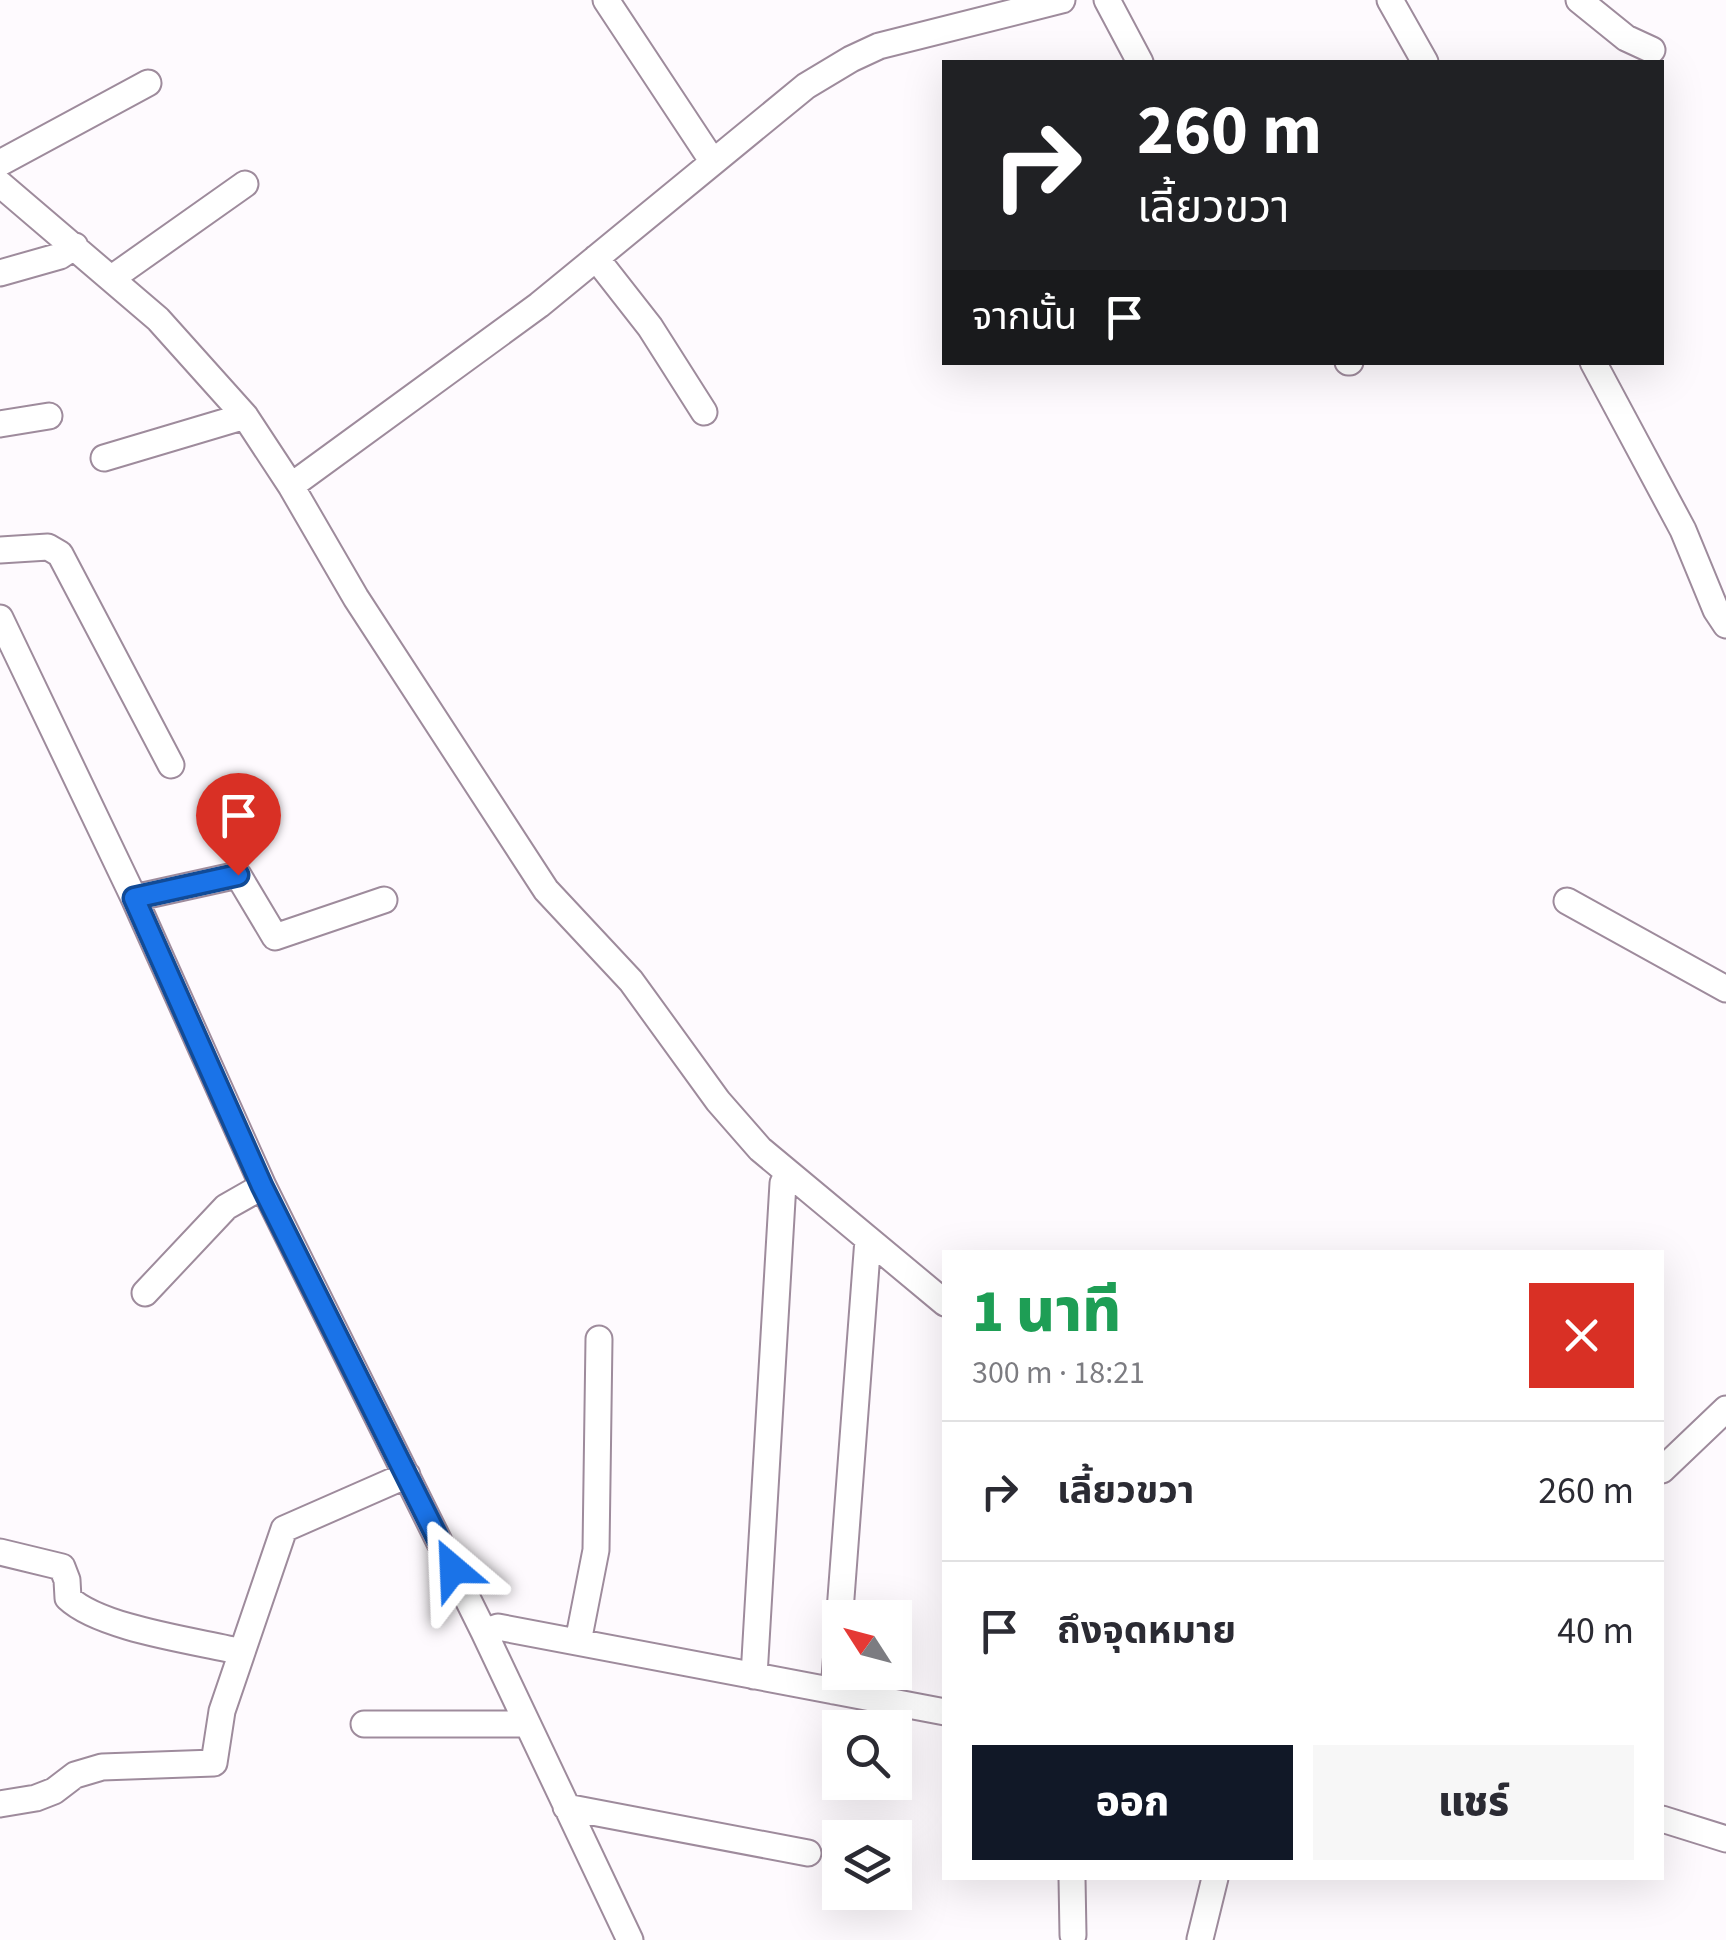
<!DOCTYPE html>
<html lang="th">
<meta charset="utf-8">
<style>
:root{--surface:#fff;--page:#f7f7f7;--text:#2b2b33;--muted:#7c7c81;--line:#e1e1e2;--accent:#111827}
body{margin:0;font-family:"Source Sans 3","Noto Sans Thai",sans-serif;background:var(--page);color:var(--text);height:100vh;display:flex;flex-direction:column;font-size:38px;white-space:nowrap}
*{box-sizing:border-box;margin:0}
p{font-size:32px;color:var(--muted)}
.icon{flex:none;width:55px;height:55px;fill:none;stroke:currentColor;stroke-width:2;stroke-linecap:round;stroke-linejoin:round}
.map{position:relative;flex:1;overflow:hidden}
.panel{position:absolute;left:942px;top:1250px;width:722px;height:630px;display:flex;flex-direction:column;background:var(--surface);border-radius:0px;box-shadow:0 10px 40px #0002}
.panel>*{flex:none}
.banner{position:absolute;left:942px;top:60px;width:722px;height:305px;border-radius:0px;box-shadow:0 10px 40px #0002;background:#202124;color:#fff;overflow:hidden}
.needle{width:65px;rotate:306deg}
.controls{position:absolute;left:822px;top:1600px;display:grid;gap:20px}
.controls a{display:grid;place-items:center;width:90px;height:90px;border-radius:0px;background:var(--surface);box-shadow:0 10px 40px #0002;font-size:50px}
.pin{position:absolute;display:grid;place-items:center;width:85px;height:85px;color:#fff;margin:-102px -42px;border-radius:50% 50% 50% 0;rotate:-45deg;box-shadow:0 0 10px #0007}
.pin .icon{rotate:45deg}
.me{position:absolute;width:110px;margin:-55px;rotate:334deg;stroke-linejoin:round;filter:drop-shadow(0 0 8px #0008)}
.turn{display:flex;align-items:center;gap:35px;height:210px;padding:0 30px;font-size:45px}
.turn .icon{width:130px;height:130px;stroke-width:2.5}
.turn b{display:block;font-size:70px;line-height:85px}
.then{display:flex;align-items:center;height:95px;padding:0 30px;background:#0003;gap:20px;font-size:38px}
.round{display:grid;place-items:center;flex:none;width:105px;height:105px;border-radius:0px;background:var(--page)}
.headline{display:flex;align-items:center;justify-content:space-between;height:170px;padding:0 30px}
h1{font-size:60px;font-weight:800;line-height:75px;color:#1e9e55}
.button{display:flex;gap:20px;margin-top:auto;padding:20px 30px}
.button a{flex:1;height:115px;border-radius:0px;background:var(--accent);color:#fff;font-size:40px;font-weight:800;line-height:115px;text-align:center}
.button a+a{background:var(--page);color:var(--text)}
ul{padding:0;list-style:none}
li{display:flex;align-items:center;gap:30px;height:140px;padding:0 30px;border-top:2px solid var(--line)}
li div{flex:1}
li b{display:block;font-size:38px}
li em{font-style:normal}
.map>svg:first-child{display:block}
</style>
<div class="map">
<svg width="1726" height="1940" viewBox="0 0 1726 1940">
<rect width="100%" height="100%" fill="#fefafe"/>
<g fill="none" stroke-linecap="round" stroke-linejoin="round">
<defs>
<path id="minor" d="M606 0 713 162
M1107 0 1140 62
M1390 0 1425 62
M1579 0 1626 38 1652 50
M0 163 148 83
M0 184 158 319 245 416 291 486 356 598 546 890 631 981 718 1101 760 1149 945 1303
M596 258 650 327 704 412
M0 273 60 256 75 246
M112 278 245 184
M1348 362H1350
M1593 362 1683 530 1716 610 1726 625
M0 424 49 416
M104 458 245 416
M291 486 539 305 806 86 851 59 879 46 1062 0
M0 550 48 547 60 554 171 765
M0 618 134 898 263 1186 484 1632 630 1940
M134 898 238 875 275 937 384 900
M1567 901 1726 989
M145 1293 226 1207 263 1186
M1662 1470 1726 1409
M0 1552 62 1567 67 1580 68 1598C101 1629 197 1641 242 1652
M484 1632 498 1627 945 1712
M578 1642 596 1550 599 1339
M754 1676 783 1183 788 1173
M834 1691 868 1239
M364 1724H527
M0 1804 36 1798 54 1791 75 1775 102 1767 214 1763 222 1711 284 1529 407 1475
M566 1807 808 1853
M1662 1819 1726 1839
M1072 1878 1073 1935
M1200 1939 1215 1878"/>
</defs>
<use href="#minor" stroke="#9e8b9c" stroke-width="29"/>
<use href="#minor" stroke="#fff" stroke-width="25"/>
</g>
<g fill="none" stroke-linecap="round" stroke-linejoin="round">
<defs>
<path id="route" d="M238 875 134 898 262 1186 453 1569"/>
</defs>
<use href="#route" stroke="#114b97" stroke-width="25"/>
<use href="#route" stroke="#1a73e8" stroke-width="18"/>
</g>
</svg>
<div class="controls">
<a><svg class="needle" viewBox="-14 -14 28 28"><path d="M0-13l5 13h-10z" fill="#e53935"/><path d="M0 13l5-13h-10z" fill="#7c7c81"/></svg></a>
<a><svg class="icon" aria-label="search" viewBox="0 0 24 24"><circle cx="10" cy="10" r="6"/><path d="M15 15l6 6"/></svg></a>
<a><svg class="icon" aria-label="layers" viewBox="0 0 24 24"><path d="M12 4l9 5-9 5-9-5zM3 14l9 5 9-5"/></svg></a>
</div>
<div class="pin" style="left:238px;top:875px;background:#d93025"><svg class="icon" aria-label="arrive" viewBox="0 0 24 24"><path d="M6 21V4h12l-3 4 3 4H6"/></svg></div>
<svg class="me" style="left:453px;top:1569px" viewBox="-20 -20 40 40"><path d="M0-17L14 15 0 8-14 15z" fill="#1a73e8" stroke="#fff" stroke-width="4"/></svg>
<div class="banner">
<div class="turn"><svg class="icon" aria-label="right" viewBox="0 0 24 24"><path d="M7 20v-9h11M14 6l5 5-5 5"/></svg><div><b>260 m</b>เลี้ยวขวา</div></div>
<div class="then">จากนั้น<svg class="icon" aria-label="arrive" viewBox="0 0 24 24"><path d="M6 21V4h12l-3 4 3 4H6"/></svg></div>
</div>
<section class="panel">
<div class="headline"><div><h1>1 นาที</h1><p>300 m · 18:21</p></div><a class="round" style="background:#d93025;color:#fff"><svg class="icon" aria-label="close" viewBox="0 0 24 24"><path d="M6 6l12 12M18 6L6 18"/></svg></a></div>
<ul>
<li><svg class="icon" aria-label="right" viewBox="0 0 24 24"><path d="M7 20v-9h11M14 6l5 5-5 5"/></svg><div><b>เลี้ยวขวา</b></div><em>260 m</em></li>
<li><svg class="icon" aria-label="arrive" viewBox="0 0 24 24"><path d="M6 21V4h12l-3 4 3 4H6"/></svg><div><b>ถึงจุดหมาย</b></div><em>40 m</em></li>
</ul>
<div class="button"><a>ออก</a><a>แชร์</a></div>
</section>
</div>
